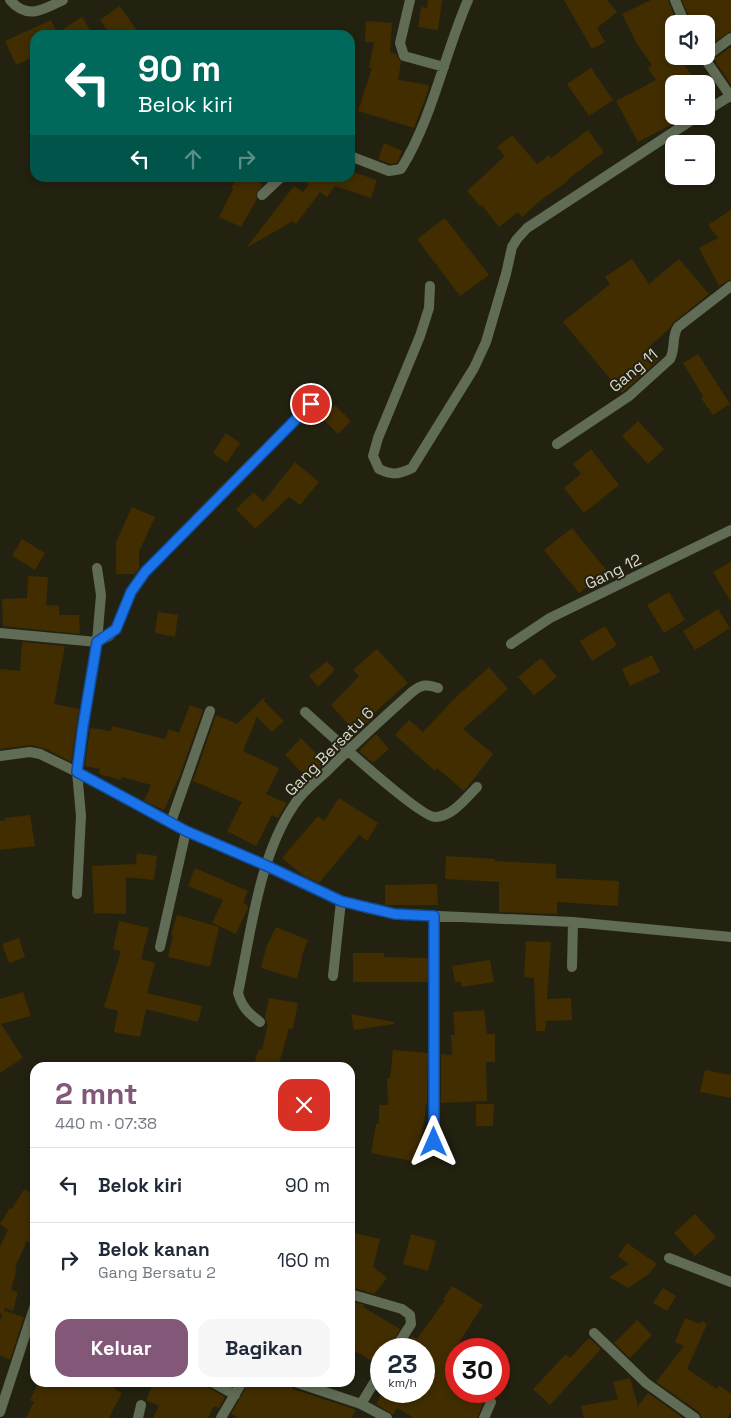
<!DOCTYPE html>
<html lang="id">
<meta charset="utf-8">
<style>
:root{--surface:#fff;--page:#f6f6f7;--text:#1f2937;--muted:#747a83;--line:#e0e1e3;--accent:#825778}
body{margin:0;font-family:"Space Grotesk",sans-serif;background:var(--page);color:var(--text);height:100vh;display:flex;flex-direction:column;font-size:19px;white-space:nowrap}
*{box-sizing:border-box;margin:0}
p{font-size:16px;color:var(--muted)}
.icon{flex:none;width:28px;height:28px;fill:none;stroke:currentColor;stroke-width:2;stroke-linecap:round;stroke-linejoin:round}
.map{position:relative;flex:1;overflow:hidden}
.panel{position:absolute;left:30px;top:1062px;width:325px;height:325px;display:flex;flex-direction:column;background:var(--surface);border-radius:15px;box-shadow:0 2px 8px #0003}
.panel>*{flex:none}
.guide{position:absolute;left:30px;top:30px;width:325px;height:152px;border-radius:15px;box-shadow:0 2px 8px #0003;background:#00695c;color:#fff;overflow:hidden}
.tools{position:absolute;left:665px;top:15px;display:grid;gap:10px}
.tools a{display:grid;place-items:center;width:50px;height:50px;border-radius:10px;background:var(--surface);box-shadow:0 2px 8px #0003;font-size:25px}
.speed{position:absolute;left:370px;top:1338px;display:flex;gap:10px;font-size:25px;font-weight:700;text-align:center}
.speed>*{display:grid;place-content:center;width:65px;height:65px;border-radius:50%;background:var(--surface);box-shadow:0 2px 8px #0003;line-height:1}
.speed small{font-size:12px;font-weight:400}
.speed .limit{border:8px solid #d22;background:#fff;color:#111}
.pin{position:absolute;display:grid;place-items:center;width:42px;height:42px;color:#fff;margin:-21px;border:2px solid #fff;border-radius:50%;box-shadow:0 1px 5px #0007}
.me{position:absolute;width:55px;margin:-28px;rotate:0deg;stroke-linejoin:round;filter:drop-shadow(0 0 4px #0008)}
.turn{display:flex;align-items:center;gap:18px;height:105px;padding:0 25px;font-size:22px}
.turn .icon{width:65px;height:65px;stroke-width:2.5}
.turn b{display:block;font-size:35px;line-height:42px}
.lanes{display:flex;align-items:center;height:48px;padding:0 25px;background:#0003;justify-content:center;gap:25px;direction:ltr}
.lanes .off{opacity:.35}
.round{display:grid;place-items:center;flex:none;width:52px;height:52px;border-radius:15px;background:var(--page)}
.overview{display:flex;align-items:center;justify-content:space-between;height:85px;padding:0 25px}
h1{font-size:30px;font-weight:700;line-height:38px;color:var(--accent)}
.button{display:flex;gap:10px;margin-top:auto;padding:10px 25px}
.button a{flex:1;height:58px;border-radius:15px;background:var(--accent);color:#fff;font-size:20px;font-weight:700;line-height:58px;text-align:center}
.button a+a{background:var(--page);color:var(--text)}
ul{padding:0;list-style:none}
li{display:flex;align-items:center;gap:15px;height:75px;padding:0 25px;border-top:1px solid var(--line)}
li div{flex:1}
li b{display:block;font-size:19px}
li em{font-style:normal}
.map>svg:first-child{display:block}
</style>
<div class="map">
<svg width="731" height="1418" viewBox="0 0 731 1418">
<rect width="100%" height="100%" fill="#232210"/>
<path fill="#412d00" d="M428 0H442L438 30 418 27 421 7 427 8Z
M564 0H607L617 12 597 28 605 42 592 49Z
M651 0H668L677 24H674V56H679L697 84H674V123L638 142 616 101 656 80 648 68 652 65 637 44 622 14Z
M682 0H731V31L706 48V24H692Z
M120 6 140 35H110L100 20Z
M82 17 93 35H35V56L16 65 5 41 51 20 57 33Z
M366 21 392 23 390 52 396 54 401 62 398 80 429 85 428 91 414 128 358 111 372 68H369L374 42H365Z
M731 47V85L714 59Z
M591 68 613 100 589 116 567 84Z
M588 130 604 152 567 180 568 181 541 200 522 217 518 212 499 227 482 205 480 206 467 191 505 156 497 147 512 135 537 164 549 155 551 158Z
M384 143 402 151 397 163 390 164 378 159Z
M350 171 377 180 371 198 335 186 327 197 320 192 296 224 293 221 246 248 294 186 303 192 309 184 299 178H350Z
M237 178H250L263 185 256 193 257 199 241 227 219 217 233 189 231 188Z
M731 210V279L719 286 699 248 718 238 708 225Z
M445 218 489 275 460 296 417 239Z
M632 259 649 284 679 259 709 294 674 322 670 328 649 347 660 359 622 393 563 322 610 284 605 277Z
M698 354 730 404 713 415 701 398 703 396 683 363Z
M335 405 351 421 338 434 322 418Z
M638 421 664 449 648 464 622 436Z
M226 433 240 443 227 463 213 453Z
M591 449 619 485 584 513 564 488 581 474 573 464Z
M295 462 319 482 300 505 289 497 255 529 236 509 254 492 263 502Z
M132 507 155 517 139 552V568L135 574H116V542Z
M572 528 607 571 579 593 544 550Z
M22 539 45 553 35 570 12 556Z
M731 562V602L713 572Z
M28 576 48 577 46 605 59 606V615H79L80 634 3 626 2 599 27 598Z
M669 592 685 620 664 633 647 605Z
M718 609 730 628 695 650 683 631Z
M158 612 178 615 175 637 155 633Z
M605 626 617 645 592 661 580 641Z
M22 642 65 646 54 704 79 709 71 762 50 751V750L31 745 0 749V669L20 671Z
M377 649 408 683 383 705 371 717 372 718 356 733 331 705 359 676 353 670Z
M652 655 660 672 630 686 622 669Z
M541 658 557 677 534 695 518 677Z
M327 661 335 670 318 687 309 676Z
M489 667 508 689 463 729 493 754 464 791 437 768 435 771 395 735 409 720 423 732 456 697Z
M265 697 264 701 284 721 272 732 257 717 243 751 279 768 266 794 287 803 278 818 272 815 256 846 227 831 242 802 193 781 216 715 237 724Z
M190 705 203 710 180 775 164 810 144 801 151 785 122 777 121 780 99 774 100 769 85 766 90 728 111 731 112 726 165 739 169 729 179 733Z
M376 734 389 749 373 763 359 751Z
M301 738 325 763 308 779 285 755Z
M339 798 378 823 367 841 359 835 319 883 304 876 282 858 318 816 324 821Z
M30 815 35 846 0 850V821L6 820 5 818Z
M137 853 157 856 154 880 126 877V914L94 913 92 866 136 864Z
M446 856 495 859V861L556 864V878L619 881 618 906 557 902V914L499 912V882L445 879Z
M195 868 248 891 243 903 248 906V908L236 934 212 923 223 900 188 886Z
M437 884 438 905H385V885Z
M177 915 219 927 210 967 168 957 173 936 171 935Z
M119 921 149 928 141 959 155 963 147 993 202 1006 198 1022 146 1009 140 1037 114 1032 118 1011 104 1007 121 951 113 949Z
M276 927 308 940 301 958 302 959 297 979 261 968 266 948Z
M19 938 25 957 9 963 2 944Z
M526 941 551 942 547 999 571 998 572 1020 546 1021 545 1031H536L534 978 524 977Z
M353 953H384V957L428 958V982H353Z
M490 960 494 982 462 987 461 982H455L452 966Z
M23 992 31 1016 1 1024 23 1058 0 1073V999Z
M269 998 298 1003 293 1029 289 1028 278 1068H253L259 1049 262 1050 268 1024H267L265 1018Z
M484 1010 487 1034H495V1062H486L487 1101 441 1103V1054L452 1055 451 1035H455L453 1012Z
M351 1014 394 1022V1024L354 1030Z
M393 1050 428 1053 427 1104H426L425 1116 417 1162 371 1153 376 1124H379V1105H388L387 1078H390Z
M705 1070 731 1075V1098L700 1092Z
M476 1104H494L493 1126H476Z
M24 1189 35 1195V1246L27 1241 15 1267 17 1268 11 1290 18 1292 13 1311 5 1308 4 1311 24 1317 10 1360 0 1355V1321L2 1314 0 1313V1247L8 1230 0 1224 10 1208 12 1209Z
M695 1214 716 1237 695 1256 674 1233Z
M350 1232 380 1239 373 1267 387 1278 374 1294 350 1287Z
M411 1234 436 1241 428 1271 403 1264Z
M627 1243 657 1264 649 1274 628 1288 609 1277 629 1264 618 1256Z
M452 1286 483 1305 456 1347V1391H495L493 1396H487L485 1399 477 1418H414L397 1408 393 1415 376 1404 383 1391H424V1349H403L412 1336 417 1339 445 1300 443 1299Z
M663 1288 676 1296 667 1311 653 1303Z
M350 1301 365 1305 363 1307 400 1329 388 1349H381V1364L378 1365 350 1348Z
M685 1318 700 1324 702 1321 707 1324 687 1369 717 1389 719 1385 731 1394V1412L727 1418H702L699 1412 656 1382 684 1346 675 1342Z
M637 1320 652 1335 630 1358 614 1343Z
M589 1338 601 1349 550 1405 533 1389 566 1354 570 1358Z
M630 1378 638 1406 648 1393 683 1418H584L581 1406 618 1399 613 1382Z
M39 1382H116L113 1388 122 1393 109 1418H26L34 1402 30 1400Z
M154 1382H205L209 1388 225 1397 219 1408 214 1406 208 1418H153L159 1406 146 1400Z
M249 1382H288L293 1389 356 1410 351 1418H239L231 1414Z"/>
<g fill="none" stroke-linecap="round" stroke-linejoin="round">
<path stroke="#606c56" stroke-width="10" d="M10 0C27 20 43 10 63 0
M410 0 400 43 404 56 444 67
M675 0 685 24
M703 56 731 97
M704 58 731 38
M706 111 730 96
M350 156 389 171 401 169C433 117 444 55 468 0
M262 195 280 178
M430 286 429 308 420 336 378 438 373 456 379 469C392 475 398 475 412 468L474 368 486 342 506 274 512 247 517 239 527 228 698 116
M557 444 629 396 670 359C676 348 671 337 678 327L731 286
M0 633 97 642 101 595 97 568
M511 644 550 618 731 530
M305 712C323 728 419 817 435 817 452 817 466 798 477 787
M0 756 30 752 40 754 77 772 186 831 265 865 341 901 366 908 395 914 573 922 731 937
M171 822 210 711
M77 894 81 816 77 772 83 726 97 642 109 636 116 629 131 592 145 572 311 404
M160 947 186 831
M572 967 573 922
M333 976 341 901
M260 1022C248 1013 242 1007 238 993 251 932 259 856 294 805 302 792 315 782 326 772 354 744 383 718 412 692 422 684 427 684 438 688
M434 1142 435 916
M669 1258 731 1282
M350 1294 402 1309 410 1315 411 1324 395 1349
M594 1333 646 1383 695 1418
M212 1382 235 1395
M295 1382 361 1404 387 1418
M361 1404 381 1371
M0 1412 35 1305
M138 1418 141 1405
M221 1418 242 1382
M484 1418 491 1402"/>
</g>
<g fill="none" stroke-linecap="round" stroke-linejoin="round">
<defs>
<path id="route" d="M311 404 145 572 131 592 116 629 97 642 83 726 77 772 186 831 265 865 341 901 395 914 434 916V1142"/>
</defs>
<use href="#route" stroke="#114b97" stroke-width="12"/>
<use href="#route" stroke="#1a73e8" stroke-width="9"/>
</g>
<g text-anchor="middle" stroke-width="4" stroke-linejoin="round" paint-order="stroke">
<g font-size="16" fill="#d7d7cc" stroke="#232210">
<text transform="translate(633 370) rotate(-40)" y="6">Gang 11</text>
<text transform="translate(613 571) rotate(-26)" y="6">Gang 12</text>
<text transform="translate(329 751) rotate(-45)" y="6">Gang Bersatu 6</text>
</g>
</g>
</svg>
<div class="tools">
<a><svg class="icon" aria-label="sound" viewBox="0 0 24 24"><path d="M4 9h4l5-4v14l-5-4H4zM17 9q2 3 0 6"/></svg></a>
<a>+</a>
<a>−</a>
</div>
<div class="speed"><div>23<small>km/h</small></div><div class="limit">30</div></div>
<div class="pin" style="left:311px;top:404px;background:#d93025"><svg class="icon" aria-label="arrive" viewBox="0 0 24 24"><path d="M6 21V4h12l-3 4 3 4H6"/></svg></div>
<svg class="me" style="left:434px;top:1142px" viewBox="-20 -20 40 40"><path d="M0-17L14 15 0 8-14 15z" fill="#1a73e8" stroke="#fff" stroke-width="4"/></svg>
<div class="guide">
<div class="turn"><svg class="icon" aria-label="left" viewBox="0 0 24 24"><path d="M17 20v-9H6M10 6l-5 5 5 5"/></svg><div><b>90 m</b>Belok kiri</div></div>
<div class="lanes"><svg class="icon" aria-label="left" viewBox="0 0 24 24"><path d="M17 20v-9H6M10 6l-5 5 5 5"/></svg><svg class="icon off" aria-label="ahead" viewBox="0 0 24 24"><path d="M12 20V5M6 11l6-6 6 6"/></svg><svg class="icon off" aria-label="right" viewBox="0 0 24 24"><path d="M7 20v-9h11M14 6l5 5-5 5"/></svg></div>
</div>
<section class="panel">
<div class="overview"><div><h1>2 mnt</h1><p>440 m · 07:38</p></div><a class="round" style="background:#d93025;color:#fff"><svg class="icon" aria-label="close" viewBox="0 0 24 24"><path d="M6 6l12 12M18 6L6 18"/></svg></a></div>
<ul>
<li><svg class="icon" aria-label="left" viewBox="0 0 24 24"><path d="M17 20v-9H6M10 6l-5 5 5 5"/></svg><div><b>Belok kiri</b></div><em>90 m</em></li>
<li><svg class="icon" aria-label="right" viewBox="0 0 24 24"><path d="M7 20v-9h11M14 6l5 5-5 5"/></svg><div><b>Belok kanan</b><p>Gang Bersatu 2</p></div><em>160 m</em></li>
</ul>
<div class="button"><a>Keluar</a><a>Bagikan</a></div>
</section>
</div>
